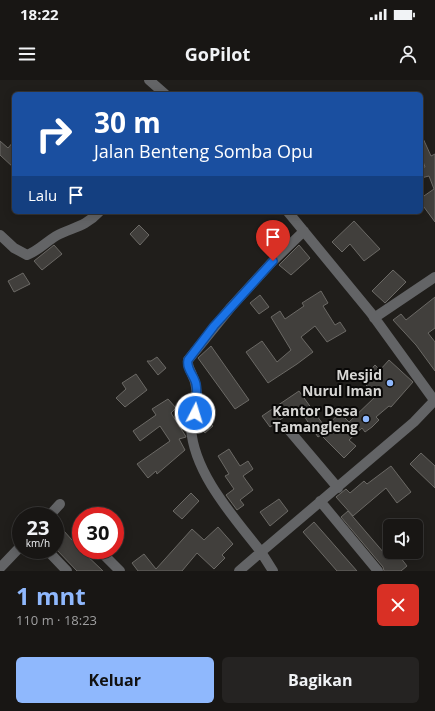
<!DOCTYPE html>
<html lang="id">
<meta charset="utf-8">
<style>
:root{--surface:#181614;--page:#252322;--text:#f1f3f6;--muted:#9f9fa0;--line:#363534;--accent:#8fb8fd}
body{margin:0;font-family:"Open Sans",sans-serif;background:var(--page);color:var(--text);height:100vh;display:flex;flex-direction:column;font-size:15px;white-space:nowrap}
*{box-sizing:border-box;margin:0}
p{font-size:13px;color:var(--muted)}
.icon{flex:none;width:22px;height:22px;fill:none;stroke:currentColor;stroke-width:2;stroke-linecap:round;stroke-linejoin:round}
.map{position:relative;height:491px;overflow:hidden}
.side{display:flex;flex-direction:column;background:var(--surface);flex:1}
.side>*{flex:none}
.top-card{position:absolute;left:12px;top:12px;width:411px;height:122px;border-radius:6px;box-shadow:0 2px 10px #0003,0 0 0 1px var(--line);background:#1a4fa0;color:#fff;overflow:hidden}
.buttons{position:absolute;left:383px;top:439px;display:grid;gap:8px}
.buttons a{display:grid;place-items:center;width:40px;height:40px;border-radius:6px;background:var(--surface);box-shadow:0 2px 10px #0003,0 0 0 1px var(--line);font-size:20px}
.speed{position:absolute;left:12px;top:427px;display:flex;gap:8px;font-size:20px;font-weight:700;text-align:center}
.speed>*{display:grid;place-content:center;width:52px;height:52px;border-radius:50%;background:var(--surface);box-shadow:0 2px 10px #0003,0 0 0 1px var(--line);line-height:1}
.speed small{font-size:10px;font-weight:400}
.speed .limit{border:6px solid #d22;background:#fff;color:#111}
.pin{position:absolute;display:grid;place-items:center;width:34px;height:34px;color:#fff;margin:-41px -17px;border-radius:50% 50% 50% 0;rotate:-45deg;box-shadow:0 0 4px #0007}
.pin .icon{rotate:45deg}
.me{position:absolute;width:44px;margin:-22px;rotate:5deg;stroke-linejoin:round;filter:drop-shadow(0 0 3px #0008)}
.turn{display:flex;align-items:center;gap:14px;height:84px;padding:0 16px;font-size:18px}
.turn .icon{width:52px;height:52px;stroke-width:2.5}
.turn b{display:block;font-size:28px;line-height:34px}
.then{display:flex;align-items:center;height:38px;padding:0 16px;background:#0003;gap:8px;font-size:15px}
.round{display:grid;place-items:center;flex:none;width:42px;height:42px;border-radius:6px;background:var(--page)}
.overview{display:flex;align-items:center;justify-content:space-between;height:68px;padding:0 16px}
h1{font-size:24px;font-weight:700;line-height:30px;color:var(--accent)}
.button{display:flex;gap:8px;margin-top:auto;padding:8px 16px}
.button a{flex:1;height:46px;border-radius:6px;background:var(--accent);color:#111;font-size:16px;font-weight:700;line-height:46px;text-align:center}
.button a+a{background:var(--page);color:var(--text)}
.status{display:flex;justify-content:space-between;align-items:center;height:28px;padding:0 20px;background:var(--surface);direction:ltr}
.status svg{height:11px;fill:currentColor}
header{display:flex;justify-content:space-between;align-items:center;height:52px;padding:0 16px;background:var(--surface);font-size:18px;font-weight:700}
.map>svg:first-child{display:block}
</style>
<div class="status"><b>18:22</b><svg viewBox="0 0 49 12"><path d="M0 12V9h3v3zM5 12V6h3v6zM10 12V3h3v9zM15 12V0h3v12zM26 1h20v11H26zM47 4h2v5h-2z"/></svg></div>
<header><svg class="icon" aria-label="menu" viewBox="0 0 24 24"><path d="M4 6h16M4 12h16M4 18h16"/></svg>GoPilot<svg class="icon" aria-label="person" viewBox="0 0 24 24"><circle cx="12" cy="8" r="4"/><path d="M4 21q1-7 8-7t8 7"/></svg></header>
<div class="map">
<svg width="435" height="491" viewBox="0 0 435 491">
<rect width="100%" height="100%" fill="#201e1b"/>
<path fill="#413f3c" stroke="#6b6965" d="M421 54 431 76 435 74V142L421 123V118L434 109 429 96 421 98V88L425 87 421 76Z
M0 61 8 68 14 61V88L0 75Z
M354 141 380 169 364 181 350 164 342 172 332 162Z
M139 145 149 155 140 165 130 154Z
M54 165 62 174 42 190 34 181Z
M299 165 310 178 291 195 279 185Z
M393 190 406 202 385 223 372 211Z
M23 193 30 204 14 212 8 201Z
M321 211 328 223 323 226 335 245 340 242 346 251 327 262 315 246 301 257 313 272 297 284 268 303 246 272 262 261 277 282 291 270 271 237 280 231 285 239 304 226 302 223Z
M260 215 269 227 259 234 250 223Z
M435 217V248L428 253 435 262V291L416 265 393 240 401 234 406 240Z
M211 266 249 320 235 329 198 278Z
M157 277 166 288 158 295 147 281H151Z
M389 280 413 302 391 327 389 326 376 337 379 340 372 347 365 352 362 348 349 360 356 366 344 378 321 355 318 357 298 327 270 347 262 336 299 311 325 347 340 333 349 342 377 315 366 305 373 297 368 293 375 285 380 290Z
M136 294 147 310 125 327 116 318 126 309 122 303Z
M168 319 176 328 171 333 185 355 186 357 179 359 185 370 157 394 156 391 148 398 137 384 170 361 160 346 140 361 133 351 156 335 152 329Z
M202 334 213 346 205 353 197 344 199 337Z
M229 369 240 386 248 381 253 389 243 396 253 410 240 420 244 425 237 430 226 415 234 409 225 396 229 394 218 376Z
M421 373 435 386V408L410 384Z
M391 386 411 412 397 423 386 408 353 436 336 417 346 409 350 413 364 401 367 404Z
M191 413 199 421 182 439 173 431Z
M279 419 288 431 270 446 260 432Z
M348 431 390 480 397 473 407 486 401 491H384L383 487 341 437Z
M55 441 81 470 103 491H77L55 468Z
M314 442 357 491H337L303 452Z
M218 447 233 464 222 475 225 478 214 489 197 473 182 491H138L132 483 144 474 156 489 192 449 204 460Z"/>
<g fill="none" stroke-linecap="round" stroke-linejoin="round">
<path stroke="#636466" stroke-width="10" d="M149 0 165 14
M288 132 371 233 434 320
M0 155 14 168 27 175C38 171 46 162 56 156 72 147 84 148 99 132
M374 238 435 197
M288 349 338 408
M320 421 378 491
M49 436 60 424
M77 448 81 452
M47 470 67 491
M99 470 120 491
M0 488 21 466
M239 491 261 472C234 437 194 394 191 348 190 337 197 326 197 315 196 309 196 302 193 297 191 290 187 288 188 280L231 227 273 181 304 151
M273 491 261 472 414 342 435 320"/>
</g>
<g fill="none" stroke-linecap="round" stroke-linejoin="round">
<defs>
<path id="route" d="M195 333C196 323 198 314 196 304 194 295 186 289 188 280L214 246 273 181"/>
</defs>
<use href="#route" stroke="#114b97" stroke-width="10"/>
<use href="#route" stroke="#1a73e8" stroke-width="7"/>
</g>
<g fill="#8fb8fd" stroke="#090807" stroke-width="1.5">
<circle cx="390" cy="303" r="4"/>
<circle cx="366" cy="339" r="4"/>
</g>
<g text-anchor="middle" stroke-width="4" stroke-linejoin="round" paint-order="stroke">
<g font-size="14" font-weight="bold" fill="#d7d6d4" stroke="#090807" text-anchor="end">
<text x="382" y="300">Mesjid<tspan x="382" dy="16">Nurul Iman</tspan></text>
<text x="358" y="336">Kantor Desa<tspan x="358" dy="16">Tamangleng</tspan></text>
</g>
</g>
</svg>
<div class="buttons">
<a><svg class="icon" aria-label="sound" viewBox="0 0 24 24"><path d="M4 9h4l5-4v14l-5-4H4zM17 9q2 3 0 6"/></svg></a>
</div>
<div class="speed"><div>23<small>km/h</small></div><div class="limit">30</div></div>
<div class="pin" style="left:273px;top:181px;background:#d93025"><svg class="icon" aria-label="arrive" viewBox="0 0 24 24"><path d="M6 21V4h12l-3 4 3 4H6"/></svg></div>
<svg class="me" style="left:195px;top:333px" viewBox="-20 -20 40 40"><circle r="17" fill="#1a73e8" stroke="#fff" stroke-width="3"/><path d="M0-11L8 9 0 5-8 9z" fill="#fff"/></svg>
<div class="top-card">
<div class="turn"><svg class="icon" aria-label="right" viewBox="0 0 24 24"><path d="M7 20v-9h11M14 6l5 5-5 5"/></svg><div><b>30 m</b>Jalan Benteng Somba Opu</div></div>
<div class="then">Lalu<svg class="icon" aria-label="arrive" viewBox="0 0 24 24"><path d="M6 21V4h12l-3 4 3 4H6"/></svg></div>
</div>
</div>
<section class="side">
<div class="overview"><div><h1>1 mnt</h1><p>110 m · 18:23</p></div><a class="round" style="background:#d93025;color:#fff"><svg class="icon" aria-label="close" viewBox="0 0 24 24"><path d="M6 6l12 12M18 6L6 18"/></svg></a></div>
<div class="button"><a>Keluar</a><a>Bagikan</a></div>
</section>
